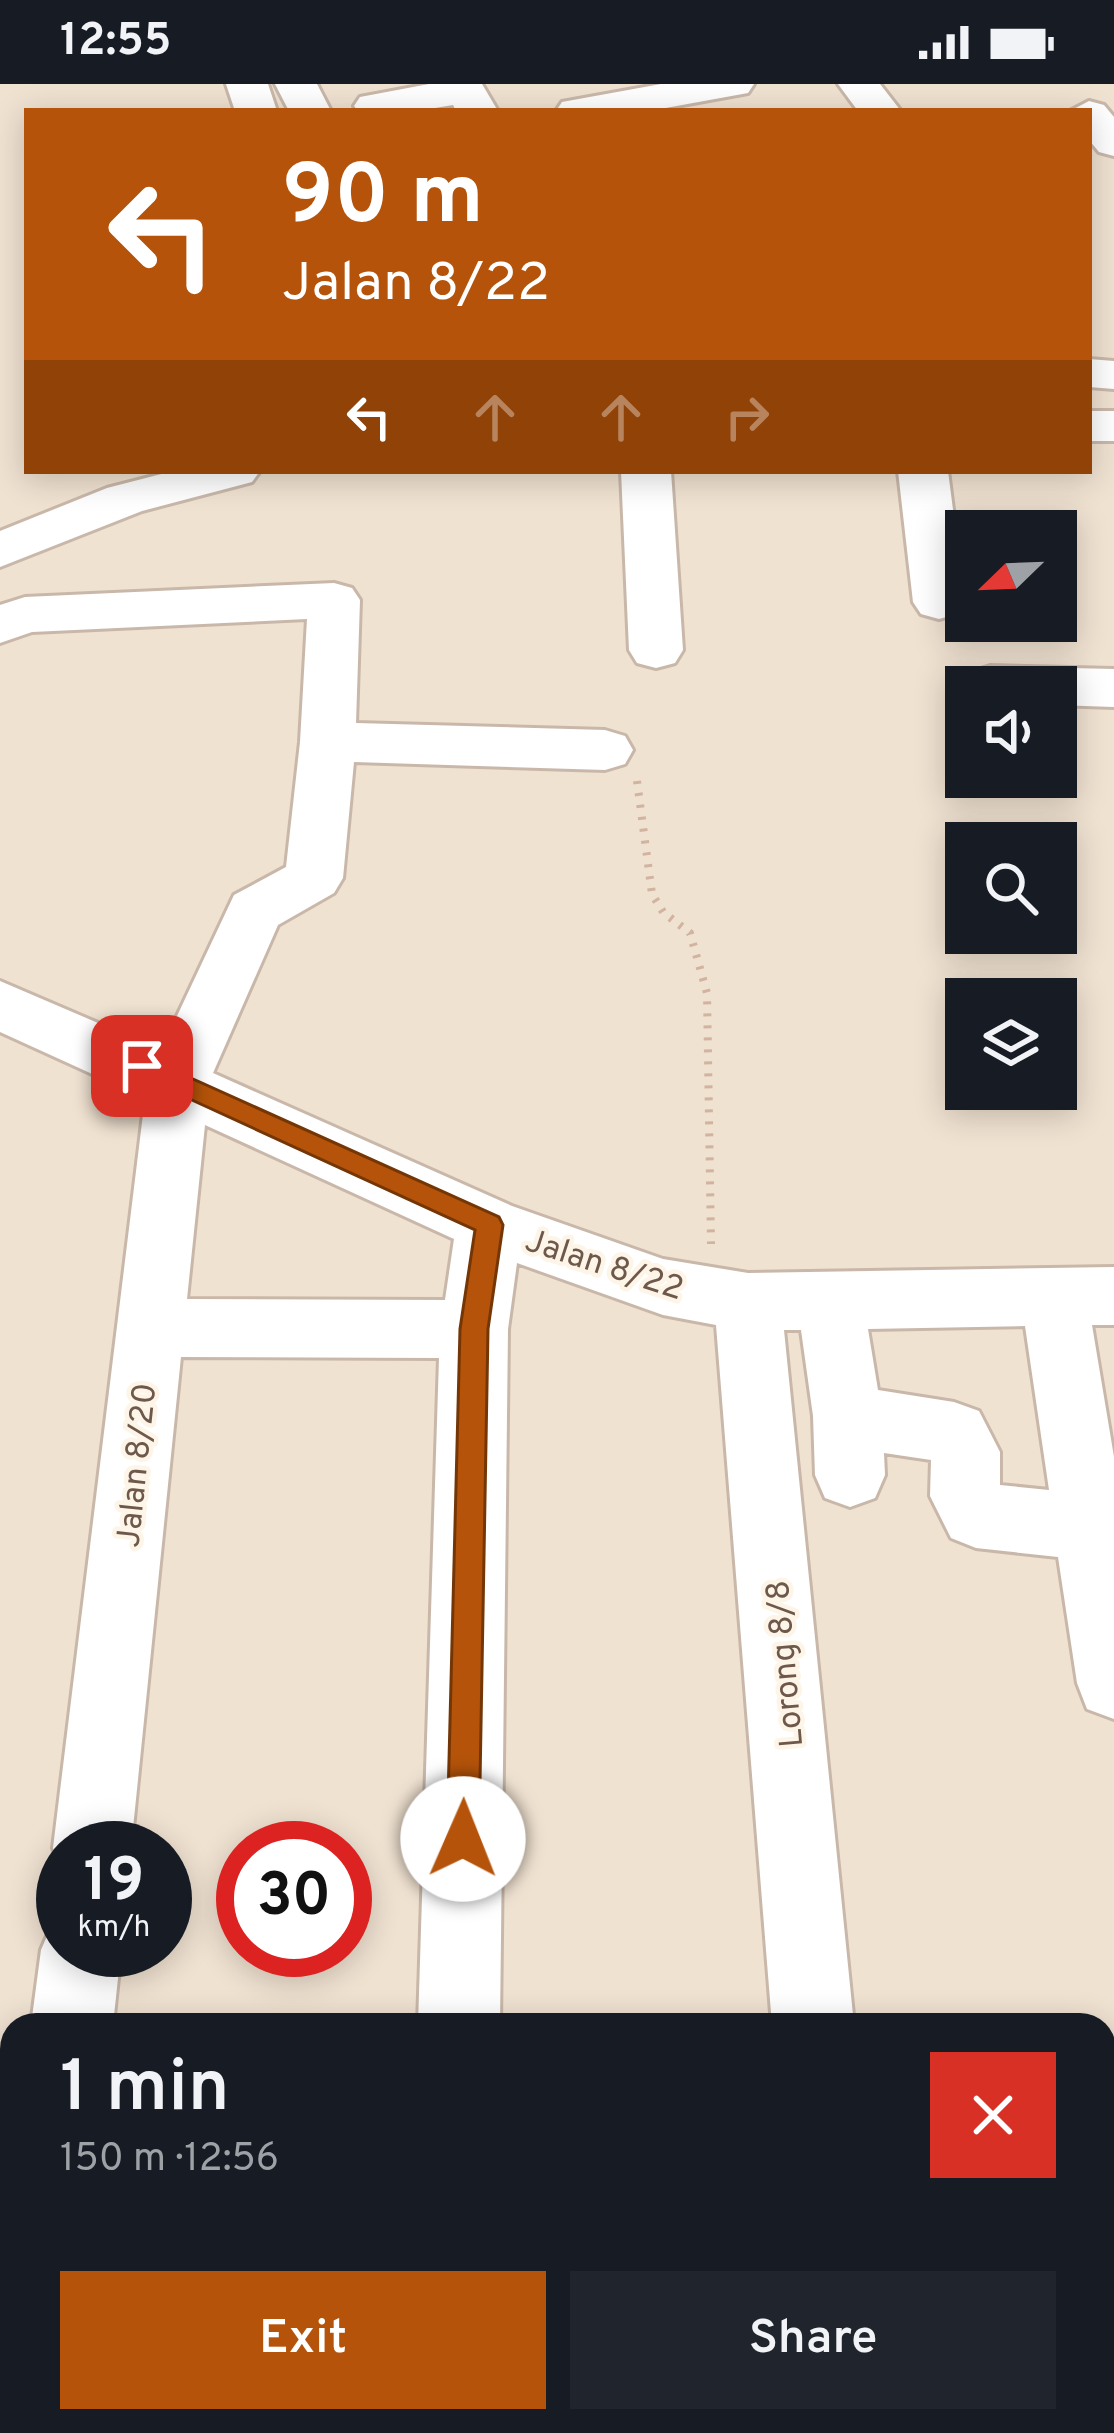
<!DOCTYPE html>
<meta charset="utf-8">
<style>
:root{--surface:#171b24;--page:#20242c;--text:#f1f3f6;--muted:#9ea1a6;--accent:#b45309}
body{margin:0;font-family:Overpass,sans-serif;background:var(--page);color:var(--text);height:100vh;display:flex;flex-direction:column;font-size:45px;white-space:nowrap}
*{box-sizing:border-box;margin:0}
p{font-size:39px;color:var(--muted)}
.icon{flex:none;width:66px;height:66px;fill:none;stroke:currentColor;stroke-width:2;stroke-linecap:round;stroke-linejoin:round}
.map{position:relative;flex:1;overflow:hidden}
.panel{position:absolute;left:0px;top:1929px;width:1116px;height:420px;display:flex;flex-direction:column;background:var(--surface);border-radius:36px 36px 0 0;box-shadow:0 6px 30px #0003}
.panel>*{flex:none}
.top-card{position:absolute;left:24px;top:24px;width:1068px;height:366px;border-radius:0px;box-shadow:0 6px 30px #0003;background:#b45309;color:#fff;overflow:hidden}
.needle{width:78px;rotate:247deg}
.buttons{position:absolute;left:945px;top:426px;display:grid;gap:24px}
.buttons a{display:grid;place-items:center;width:132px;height:132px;border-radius:0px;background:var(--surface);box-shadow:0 6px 30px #0003;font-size:60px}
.speed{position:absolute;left:36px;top:1737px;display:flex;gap:24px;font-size:60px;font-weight:700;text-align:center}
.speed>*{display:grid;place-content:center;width:156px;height:156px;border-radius:50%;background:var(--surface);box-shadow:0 6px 30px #0003;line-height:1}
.speed small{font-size:30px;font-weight:400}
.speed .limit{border:18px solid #d22;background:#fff;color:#111}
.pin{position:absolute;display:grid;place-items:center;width:102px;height:102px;color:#fff;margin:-51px;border-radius:24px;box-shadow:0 6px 18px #0006}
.me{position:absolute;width:132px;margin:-66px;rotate:1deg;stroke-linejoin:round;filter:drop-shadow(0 0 9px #0008)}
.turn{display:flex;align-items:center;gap:42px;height:252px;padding:0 60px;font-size:54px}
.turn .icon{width:156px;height:156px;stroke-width:2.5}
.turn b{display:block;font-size:84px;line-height:102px}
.lanes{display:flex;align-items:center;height:114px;padding:0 60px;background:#0003;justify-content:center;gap:60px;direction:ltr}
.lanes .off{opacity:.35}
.round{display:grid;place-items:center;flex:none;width:126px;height:126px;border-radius:0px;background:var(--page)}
.headline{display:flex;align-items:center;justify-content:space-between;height:204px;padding:0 60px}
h1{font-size:72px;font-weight:600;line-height:90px}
.cta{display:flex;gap:24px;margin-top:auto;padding:24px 60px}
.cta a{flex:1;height:138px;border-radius:0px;background:var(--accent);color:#fff;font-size:48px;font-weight:600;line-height:138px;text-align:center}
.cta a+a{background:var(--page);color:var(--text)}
.status{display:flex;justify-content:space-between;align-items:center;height:84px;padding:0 60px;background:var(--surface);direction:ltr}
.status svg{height:33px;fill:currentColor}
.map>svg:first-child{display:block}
</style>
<div class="status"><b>12:55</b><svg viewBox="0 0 49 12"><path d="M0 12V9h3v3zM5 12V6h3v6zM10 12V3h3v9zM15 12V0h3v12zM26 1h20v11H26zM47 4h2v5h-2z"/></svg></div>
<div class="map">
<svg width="1114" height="2349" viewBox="0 0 1114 2349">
<rect width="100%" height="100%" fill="#faf0e2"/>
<path fill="#f0e2d1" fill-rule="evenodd" d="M0 0H1114V2349H0ZM27 27H1089V387H27ZM966 447H1056V537H966ZM966 603H1056V693H966ZM966 759H1056V849H966ZM966 915H1056V1005H966ZM63 1764H165V1866H63ZM243 1764H345V1866H243ZM12 1941H1104V2337H12Z"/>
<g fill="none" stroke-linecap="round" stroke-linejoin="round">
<defs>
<path id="minor" d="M226 0H268L277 27H235Z
M275 0H317L331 27H289Z
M429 0H482L498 27H456L453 21 417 27H358L354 22 360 13Z
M661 0H754L748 9 649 27H556L562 18Z
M838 0H880L901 27H858Z
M1089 17 1104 21 1114 33V72L1099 68 1089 56V27H1070Z
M1089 275 1114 277V305L1089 303Z
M1089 327H1114V357H1089Z
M173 387H260L252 398 142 427 0 483V447L107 404Z
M621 387H671L683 566 675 579 656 584 637 579 629 566Z
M898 387H948L965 518 957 530 939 535 921 530 913 518Z
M334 499 352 504 360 516 356 639 605 646 625 652 633 666 625 680 605 686 354 678 343 794 334 809 278 841 213 989 512 1122 663 1175 748 1189 1114 1183V1241H1092L1114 1373V1635L1087 1625 1077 1599 1058 1473 976 1464 951 1454 930 1412 931 1376 884 1369 885 1391 875 1414 850 1423 825 1414 815 1391 813 1332 801 1246H784L854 1941H772L716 1241 663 1231 517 1179 508 1245 500 1941H418L439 1274 181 1273 131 1764H63V1789L53 1764 145 1014 0 948V897L161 966 234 811 286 783 300 658 307 535 32 548 0 559V521L25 513ZM205 1041 454 1155 445 1216 187 1215ZM1025 1242 1049 1406 1000 1401V1368L979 1327 954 1318 878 1306 868 1245Z
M990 582 1114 585V623L1056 621V603L966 606 963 601 971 588Z
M63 1833V1866H121L113 1941H31L41 1866 53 1838Z
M12 2298V2337H73L72 2349H0V2303Z
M406 2337H582V2349H405Z
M801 2337H891L892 2349H802Z"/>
</defs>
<use href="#minor" stroke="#c9b8aa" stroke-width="6"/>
<path stroke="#d1b3a0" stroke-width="8" stroke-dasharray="3 9" stroke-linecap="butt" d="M637 697 652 810 663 828 690 849 707 909 711 1160"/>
<use href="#minor" fill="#fff" fill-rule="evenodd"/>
</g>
<path fill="#b45309" stroke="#753606" stroke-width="3" d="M142 972 499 1133 503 1141 488 1245 479 1755 475 1767 463 1771 452 1767 447 1755 460 1245 475 1146 133 989 130 982Z"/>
<g text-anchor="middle" stroke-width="9" stroke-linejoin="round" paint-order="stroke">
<g font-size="33" fill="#6e584b" stroke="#fdf5e7">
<text transform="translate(605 1179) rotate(18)" y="12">Jalan 8/22</text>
<text transform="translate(135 1381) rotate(-84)" y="12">Jalan 8/20</text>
<text transform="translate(783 1580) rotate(-95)" y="12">Lorong 8/8</text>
</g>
</g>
</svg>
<div class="buttons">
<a><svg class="needle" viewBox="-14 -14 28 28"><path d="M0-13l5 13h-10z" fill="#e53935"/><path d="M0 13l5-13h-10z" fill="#9ea1a6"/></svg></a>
<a><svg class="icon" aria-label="sound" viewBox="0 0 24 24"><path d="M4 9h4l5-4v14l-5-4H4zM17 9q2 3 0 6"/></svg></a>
<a><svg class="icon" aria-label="search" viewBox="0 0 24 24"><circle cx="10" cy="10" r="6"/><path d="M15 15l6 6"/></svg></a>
<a><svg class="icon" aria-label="layers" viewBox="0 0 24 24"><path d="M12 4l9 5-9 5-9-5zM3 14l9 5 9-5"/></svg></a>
</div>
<div class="speed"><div>19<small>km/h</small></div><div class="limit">30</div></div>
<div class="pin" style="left:142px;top:982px;background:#d93025"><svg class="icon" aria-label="arrive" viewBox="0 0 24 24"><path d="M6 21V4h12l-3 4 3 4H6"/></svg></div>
<svg class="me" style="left:463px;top:1755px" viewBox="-20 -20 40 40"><circle r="19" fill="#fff"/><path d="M0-13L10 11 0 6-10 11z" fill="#b45309"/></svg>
<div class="top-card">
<div class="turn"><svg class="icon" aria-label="left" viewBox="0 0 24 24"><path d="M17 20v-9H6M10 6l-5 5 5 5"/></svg><div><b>90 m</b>Jalan 8/22</div></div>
<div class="lanes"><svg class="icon" aria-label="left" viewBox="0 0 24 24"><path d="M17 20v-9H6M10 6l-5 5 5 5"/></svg><svg class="icon off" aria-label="ahead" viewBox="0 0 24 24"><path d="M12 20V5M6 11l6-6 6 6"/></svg><svg class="icon off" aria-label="ahead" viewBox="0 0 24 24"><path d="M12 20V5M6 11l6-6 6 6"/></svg><svg class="icon off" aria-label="right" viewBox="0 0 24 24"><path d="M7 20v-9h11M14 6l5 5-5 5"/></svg></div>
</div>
<section class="panel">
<div class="headline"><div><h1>1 min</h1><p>150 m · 12:56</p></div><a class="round" style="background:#d93025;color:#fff"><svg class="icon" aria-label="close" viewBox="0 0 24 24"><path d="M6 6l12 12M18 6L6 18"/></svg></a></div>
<div class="cta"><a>Exit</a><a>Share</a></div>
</section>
</div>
